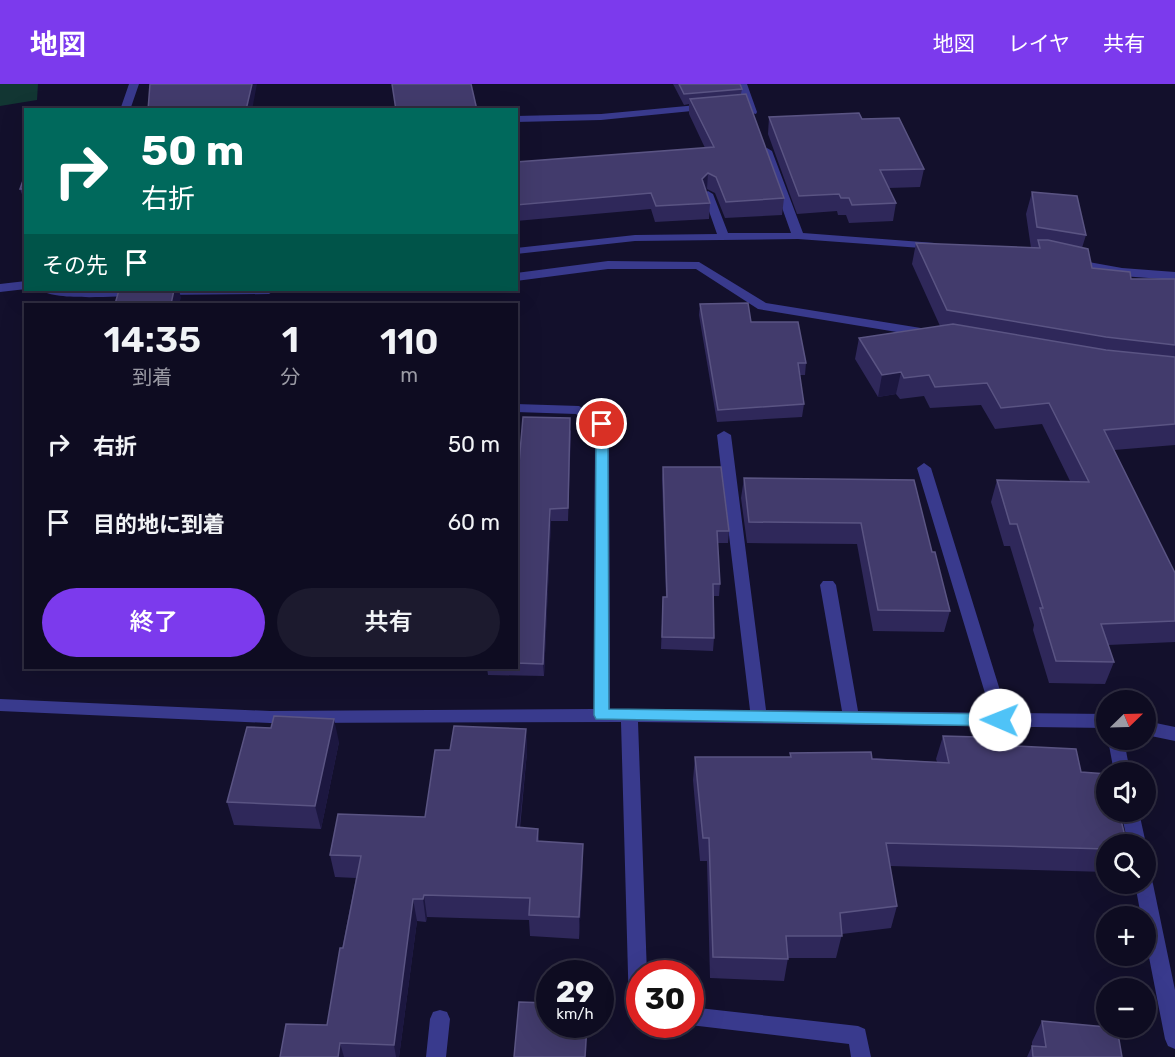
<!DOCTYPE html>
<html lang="ja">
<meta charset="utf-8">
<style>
:root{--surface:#0e0c21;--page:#1c1a2e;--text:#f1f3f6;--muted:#9b9ba5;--line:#2e2c3f;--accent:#7c3aed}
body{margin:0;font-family:Rubik,"Noto Sans JP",sans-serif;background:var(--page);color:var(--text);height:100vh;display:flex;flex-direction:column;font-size:22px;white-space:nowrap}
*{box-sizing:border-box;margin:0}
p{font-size:20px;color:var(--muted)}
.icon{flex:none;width:33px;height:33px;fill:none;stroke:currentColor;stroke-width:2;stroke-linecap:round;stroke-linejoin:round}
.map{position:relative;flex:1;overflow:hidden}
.details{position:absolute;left:24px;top:219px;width:494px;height:366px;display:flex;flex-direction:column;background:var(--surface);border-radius:0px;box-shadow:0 6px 24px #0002,0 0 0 2px var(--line)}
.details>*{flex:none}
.banner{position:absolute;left:24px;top:24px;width:494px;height:183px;border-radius:0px;box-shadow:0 6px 24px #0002,0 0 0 2px var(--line);background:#00695c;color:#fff;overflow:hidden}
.needle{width:39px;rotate:67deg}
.tools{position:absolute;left:1096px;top:606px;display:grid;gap:12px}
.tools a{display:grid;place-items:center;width:60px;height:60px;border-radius:50%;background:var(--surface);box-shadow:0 6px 24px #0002,0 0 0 2px var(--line);font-size:30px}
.speed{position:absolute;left:536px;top:876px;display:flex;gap:12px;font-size:30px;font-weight:700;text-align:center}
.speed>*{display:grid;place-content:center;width:78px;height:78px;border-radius:50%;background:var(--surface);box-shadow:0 6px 24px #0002,0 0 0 2px var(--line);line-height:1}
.speed small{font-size:15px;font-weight:400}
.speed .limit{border:9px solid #d22;background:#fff;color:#111}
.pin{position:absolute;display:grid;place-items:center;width:51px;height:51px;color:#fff;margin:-26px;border:3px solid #fff;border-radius:50%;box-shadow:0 2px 6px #0007}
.me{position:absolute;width:66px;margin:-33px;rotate:271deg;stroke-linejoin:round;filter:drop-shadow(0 0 4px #0008)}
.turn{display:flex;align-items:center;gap:21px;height:126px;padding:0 18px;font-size:27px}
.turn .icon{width:78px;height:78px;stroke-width:2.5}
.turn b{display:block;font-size:42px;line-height:51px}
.then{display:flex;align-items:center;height:57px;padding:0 18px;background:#0003;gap:12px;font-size:22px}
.eta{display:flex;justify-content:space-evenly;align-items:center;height:102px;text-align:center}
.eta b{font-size:36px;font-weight:600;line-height:42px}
.cta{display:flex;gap:12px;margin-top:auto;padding:12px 18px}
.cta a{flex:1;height:69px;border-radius:36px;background:var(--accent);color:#fff;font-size:24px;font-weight:600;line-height:69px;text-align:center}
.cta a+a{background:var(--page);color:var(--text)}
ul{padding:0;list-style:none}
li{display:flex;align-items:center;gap:18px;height:78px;padding:0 18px}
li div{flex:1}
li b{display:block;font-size:22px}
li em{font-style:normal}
header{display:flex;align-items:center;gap:36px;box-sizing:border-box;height:84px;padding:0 30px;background:var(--accent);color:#fff}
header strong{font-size:28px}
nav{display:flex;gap:33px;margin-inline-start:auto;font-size:21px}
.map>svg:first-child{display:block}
</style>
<header>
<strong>地図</strong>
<nav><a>地図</a><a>レイヤ</a><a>共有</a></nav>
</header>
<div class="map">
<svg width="1175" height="973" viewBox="0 0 1175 973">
<rect width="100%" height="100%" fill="#13102c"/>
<path fill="#123633" d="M0 0H38L37 16 0 22Z"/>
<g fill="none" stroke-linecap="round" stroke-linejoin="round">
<path fill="#393a8d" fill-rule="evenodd" d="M129 0H139L130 26H120Z
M737 0H747L757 28 756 30 747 28Z
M708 20 713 23 712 25 601 36 516 38V32L601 30Z
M767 64 772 67 803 149 935 159 941 162 935 165 798 155 635 157 516 170V164L635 151 717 150 703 110 708 107 713 110 728 149H791L762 67Z
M1072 175 1122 184 1175 188V196L1122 192 1068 180V176Z
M608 177 699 178 766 219 927 245 933 249 927 253 758 225 696 185H608L516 197V189Z
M26 197V205L0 208V200Z
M41 206H141L143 208 137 212C117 212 54 217 41 206Z
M156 206H275L269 210 161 211 157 210Z
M516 320 579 322 609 340 610 625 750 626 717 351 724 347 731 351 766 626 842 627 820 501 823 497H833L836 501 858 627 991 629 917 384 924 379 931 384 1007 629 1107 630V644L638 638 647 890H639V934L632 932 629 925 621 638 270 639 0 627V615L270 627 594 625 595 342 576 330 516 328Z
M1146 637 1175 643V657L1146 651Z
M1108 656H1124L1130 688H1114Z
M1121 728H1139L1146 760H1128Z
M1146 793 1151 794 1153 800 1175 906V965L1168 962 1165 955 1146 858V832H1141L1135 800H1146Z
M690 923 858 942 865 945 871 973H851L849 960 690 941 688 940H690Z
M440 926 447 928 450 935 446 973H426L430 935 433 928Z"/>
</g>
<path fill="#2f285a" d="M673 0H740L742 5 741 10 784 114 782 131 725 134 715 109 707 105 706 106 710 119 709 135 655 138 651 125 516 137V78L705 64 689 30V20L684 21Z
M769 33 924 85 920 103 889 104 896 119 893 137 849 139 846 131H838L837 127 797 130 768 50Z
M26 88V121L20 105Z
M1032 108 1086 151 1082 164 1092 184 1131 195H1175V361L1114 366 1175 489V558L1108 561 1114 578 1105 600 1049 599 1033 546 1034 541 1010 462H1004L991 418 997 396 1070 397 1042 340 995 345 981 321 930 324 924 312 900 315 896 310 878 313 855 275 859 254 940 242 912 180 916 159 1031 164 1026 130Z
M700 220 751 238 806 279 805 291H800L804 320 802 333 717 338 699 231Z
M571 346 568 437H551L544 592 488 591 487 584H516V391H518Z
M663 383 729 447 728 459H717L720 500 719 512H713L714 554 713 567 661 565 663 513H666L662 395Z
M744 394 914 396 932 468 950 527 944 548 873 547 857 460 747 459 741 414Z
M271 644 339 658 321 745 234 741 227 718Z
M526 645 527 668 520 744 538 745 539 758 583 782 579 855 530 852 529 836 427 833 426 838 417 837 399 973H280L327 941 356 794 335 793 330 771 425 733 450 666Z
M943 652 1016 662 1081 688 1107 760V788L890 782 897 822 891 844 842 850 836 874H788L784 897 710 894 707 777H700L693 696 695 673H790V669L937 678 936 675Z
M1042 937 1122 973H1027L1032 962V958Z"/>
<path fill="#1c1740" d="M252 0H257L252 26H246Z
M708 89 707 105 701 111 702 95Z
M174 206H179L181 214 179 220H171Z
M901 288 896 310 878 313 882 291Z
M550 425 551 437 544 592 543 580Z
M334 635 339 658 321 745 315 722Z
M526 645 527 668 517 766 516 743Z
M583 760V782L579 855V833Z
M424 811 427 833 426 838 423 815Z
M413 815 417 837 399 973H396L394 961Z
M587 940H588L586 973H585Z
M340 959 344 973H338Z"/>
<path fill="#423b6c" stroke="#5a5483" stroke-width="1.5" d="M150 0H252L246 26H148Z
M392 0H471L477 26H396Z
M679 0H740L742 5 684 10Z
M746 10 784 114 726 118 716 93 708 89 702 95 710 119 656 122 651 109 516 121V78L714 63 690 15Z
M859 29 862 35 899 34 924 85 880 86 896 119 852 121 849 114H841L839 110 799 112 769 33Z
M26 88V105H20Z
M1032 108 1077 112 1086 151 1037 143Z
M1038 156H1048L1088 165 1092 184 1130 188 1131 195H1175V261L1106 253 947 226 916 159 1040 164Z
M119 206H174L171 220H115Z
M748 219 751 238H798L806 279H798L804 320 718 326 700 220Z
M953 240 1106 266 1175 273V340L1104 346 1175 489V537L1101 540 1114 578 1056 577 1040 524H1043L1017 440H1010L997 396 1089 398 1049 319 1001 324 987 299 935 303 929 291 904 294 901 288 882 291 859 254Z
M523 333 570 334 568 424 550 425 543 580 516 579V391H518Z
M663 383H721L729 447H717L720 500H713L714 554 662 553 663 513H667Z
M744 394 914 396 932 468H935L950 527 878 526 861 439 749 438Z
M274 632 334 635 315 722 227 718 247 643 271 644Z
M454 642 526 645 516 743 538 745 537 757 583 760 579 833 529 831 530 814 424 811 423 815H413L394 961 340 959 338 973H280L286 940 327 941 340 864H343L361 772 330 771 338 730 425 733 435 666H450Z
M943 652 1014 654 1016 662 1076 665 1081 688 1107 690V728H1119L1127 760H1107V765L886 759 897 822 840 829 842 852H786L788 875 713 873 709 754H703L695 673H791L790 669 871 668 872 675 949 679Z
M519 918 549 919V940H587L585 973H514Z
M1042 937 1117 944 1122 973H1033L1032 962 1046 963Z"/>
<path fill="#4fc3f7" stroke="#337fa1" stroke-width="1.5" d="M602 336 608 340 609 625 1000 630 1006 632 1008 636 1006 640 1000 642 596 635 594 631 596 340Z"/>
</svg>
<div class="tools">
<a><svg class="needle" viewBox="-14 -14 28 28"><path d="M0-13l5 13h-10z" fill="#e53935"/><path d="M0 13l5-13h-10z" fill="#9b9ba5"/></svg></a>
<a><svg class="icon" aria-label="sound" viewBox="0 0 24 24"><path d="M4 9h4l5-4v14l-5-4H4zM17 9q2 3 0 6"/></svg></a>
<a><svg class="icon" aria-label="search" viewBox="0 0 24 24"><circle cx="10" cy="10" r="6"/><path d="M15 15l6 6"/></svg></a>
<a>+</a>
<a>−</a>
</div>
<div class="speed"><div>29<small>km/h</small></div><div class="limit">30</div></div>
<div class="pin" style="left:602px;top:340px;background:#d93025"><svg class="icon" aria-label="arrive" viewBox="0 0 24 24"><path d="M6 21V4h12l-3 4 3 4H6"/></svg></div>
<svg class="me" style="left:1000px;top:636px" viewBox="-20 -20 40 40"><circle r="19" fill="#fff"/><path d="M0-13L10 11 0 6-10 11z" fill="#4fc3f7"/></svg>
<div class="banner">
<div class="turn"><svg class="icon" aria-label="right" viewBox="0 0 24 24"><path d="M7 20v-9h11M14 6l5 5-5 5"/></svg><div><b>50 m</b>右折</div></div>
<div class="then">その先<svg class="icon" aria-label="arrive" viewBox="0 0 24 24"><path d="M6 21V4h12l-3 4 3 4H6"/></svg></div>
</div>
<section class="details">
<div class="eta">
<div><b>14:35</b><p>到着</p></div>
<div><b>1</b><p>分</p></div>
<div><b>110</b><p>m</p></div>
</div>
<ul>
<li><svg class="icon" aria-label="right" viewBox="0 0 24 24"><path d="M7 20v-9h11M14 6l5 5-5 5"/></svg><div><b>右折</b></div><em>50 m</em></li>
<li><svg class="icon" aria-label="arrive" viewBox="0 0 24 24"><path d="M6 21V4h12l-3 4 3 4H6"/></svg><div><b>目的地に到着</b></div><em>60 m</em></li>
</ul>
<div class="cta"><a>終了</a><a>共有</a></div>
</section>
</div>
